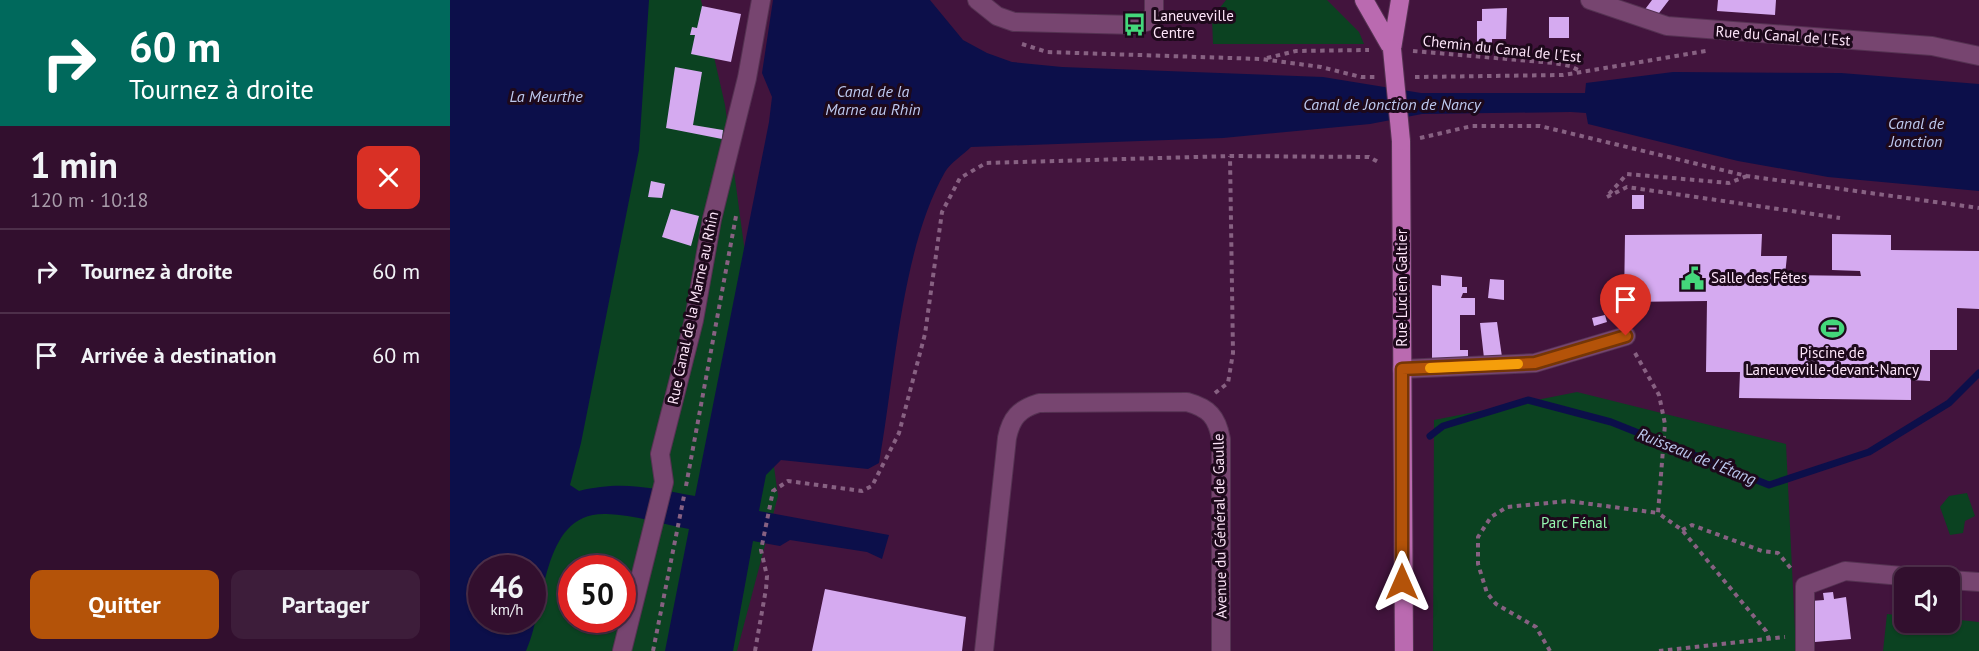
<!DOCTYPE html>
<html lang="fr">
<meta charset="utf-8">
<style>
:root{--surface:#320f2e;--page:#3d1d3a;--text:#f1f3f6;--muted:#a89caa;--line:#4d2f4a;--accent:#b45309}
body{margin:0;font-family:"PT Sans",sans-serif;background:var(--page);color:var(--text);height:100vh;display:flex;flex-direction:column;font-size:22px;white-space:nowrap}
*{box-sizing:border-box;margin:0}
p{font-size:20px;color:var(--muted)}
.icon{flex:none;width:33px;height:33px;fill:none;stroke:currentColor;stroke-width:2;stroke-linecap:round;stroke-linejoin:round}
.map{position:relative;flex:1;overflow:hidden}
.sheet{display:flex;flex-direction:column;background:var(--surface);width:450px}
.sheet>*{flex:none}
.top-card{background:#00695c;color:#fff;overflow:hidden}
.buttons{position:absolute;left:1444px;top:567px;display:grid;gap:12px}
.buttons a{display:grid;place-items:center;width:66px;height:66px;border-radius:12px;background:var(--surface);box-shadow:0 2px 4px #0004,0 0 0 2px var(--line);font-size:30px}
.speed{position:absolute;left:18px;top:555px;display:flex;gap:12px;font-size:30px;font-weight:700;text-align:center}
.speed>*{display:grid;place-content:center;width:78px;height:78px;border-radius:50%;background:var(--surface);box-shadow:0 2px 4px #0004,0 0 0 2px var(--line);line-height:1}
.speed small{font-size:15px;font-weight:400}
.speed .limit{border:9px solid #d22;background:#fff;color:#111}
.pin{position:absolute;display:grid;place-items:center;width:51px;height:51px;color:#fff;margin:-62px -26px;border-radius:50% 50% 50% 0;rotate:-45deg;box-shadow:0 0 6px #0007}
.pin .icon{rotate:45deg}
.me{position:absolute;width:66px;margin:-33px;rotate:0deg;stroke-linejoin:round;filter:drop-shadow(0 0 4px #0008)}
.turn{display:flex;align-items:center;gap:21px;height:126px;padding:0 30px;font-size:27px}
.turn .icon{width:78px;height:78px;stroke-width:2.5}
.turn b{display:block;font-size:42px;line-height:51px}
.round{display:grid;place-items:center;flex:none;width:63px;height:63px;border-radius:12px;background:var(--page)}
.overview{display:flex;align-items:center;justify-content:space-between;height:102px;padding:0 30px}
h1{font-size:36px;font-weight:800;line-height:45px}
.cta{display:flex;gap:12px;margin-top:auto;padding:12px 30px}
.cta a{flex:1;height:69px;border-radius:12px;background:var(--accent);color:#fff;font-size:24px;font-weight:800;line-height:69px;text-align:center}
.cta a+a{background:var(--page);color:var(--text)}
ul{padding:0;list-style:none}
li{display:flex;align-items:center;gap:18px;height:84px;padding:0 30px;border-top:2px solid var(--line)}
li div{flex:1}
li b{display:block;font-size:22px}
li em{font-style:normal}
main{display:flex;flex:1;min-height:0}
.map>svg:first-child{display:block}
</style>
<main>
<section class="sheet">
<div class="top-card">
<div class="turn"><svg class="icon" aria-label="right" viewBox="0 0 24 24"><path d="M7 20v-9h11M14 6l5 5-5 5"/></svg><div><b>60 m</b>Tournez à droite</div></div>
</div>
<div class="overview"><div><h1>1 min</h1><p>120 m · 10:18</p></div><a class="round" style="background:#d93025;color:#fff"><svg class="icon" aria-label="close" viewBox="0 0 24 24"><path d="M6 6l12 12M18 6L6 18"/></svg></a></div>
<ul>
<li><svg class="icon" aria-label="right" viewBox="0 0 24 24"><path d="M7 20v-9h11M14 6l5 5-5 5"/></svg><div><b>Tournez à droite</b></div><em>60 m</em></li>
<li><svg class="icon" aria-label="arrive" viewBox="0 0 24 24"><path d="M6 21V4h12l-3 4 3 4H6"/></svg><div><b>Arrivée à destination</b></div><em>60 m</em></li>
</ul>
<div class="cta"><a>Quitter</a><a>Partager</a></div>
</section>
<div class="map">
<svg width="1529" height="651" viewBox="0 0 1529 651">
<rect width="100%" height="100%" fill="#42143d"/>
<path fill="#0b4221" fill-rule="evenodd" d="M0 0H251L275 105 328 496 287 651H0ZM32 568H82V620H32ZM122 568H172V620H122Z
M776 0H877L909 32 914 44H763L762 18Z
M1127 392 1336 444 1346 651H983L984 420Z
M1517 493 1525 516 1515 521 1513 533 1500 535 1490 507 1499 496Z
M1437 614 1455 616V622H1500V619L1529 622V651H1433Z"/>
<path fill="#0c0f4a" fill-rule="evenodd" d="M0 0H199L189 150 131 443 120 485 129 491C174 480 202 489 245 496L319 122 322 97 312 73 323 0H480L513 40 537 53 562 62 612 67 873 77 971 93H1135L1136 83 1223 72 1391 73 1529 84V191L1378 177 1288 161 1138 124 1136 113 1121 112 972 114 920 124 773 138 521 147C513 155 500 163 495 172 451 249 445 375 429 463L418 469 331 460 316 475 309 511 439 535 432 559 417 552 340 540 330 546 303 541 283 651H215L239 529C212 524 184 515 157 514 90 511 97 606 76 651H0ZM32 568H82V620H32Z"/>
<g fill="none" stroke-linecap="round" stroke-linejoin="round">
<path stroke="#0c0f4a" stroke-width="7" d="M980 436 993 426 1078 400 1161 422 1319 485 1419 452 1499 403 1529 373"/>
</g>
<path fill="#d5aaf0" d="M1202 0H1219L1206 17 1193 12Z
M1268 0H1326L1325 15 1267 11Z
M252 6 291 14 281 62 241 54 245 35H240L242 27 247 28Z
M1057 8 1056 39H1042V49L1031 51 1027 46V21H1032V9Z
M1099 17H1119V38H1099Z
M225 67 252 72 243 125 273 130 272 139 216 128Z
M201 181 215 184 212 198 198 197Z
M1182 195H1194V209H1182Z
M221 209 249 216 241 246 212 237Z
M1312 234 1311 256H1337L1335 275 1411 276 1410 271 1382 270V234L1441 235V250L1529 251V309L1507 308V350H1480V381L1461 380V400L1289 398 1290 372H1256L1257 301 1174 302 1175 235Z
M991 275 1012 277V287H1017V293H1013L1011 298H1025V315H1010V350H1018V358H982V285L991 286Z
M1040 279 1054 280V300L1038 298Z
M1155 315 1157 322 1144 326 1142 318Z
M1047 322 1052 357 1034 358 1030 323Z
M375 589 516 617 512 651H362Z
M1383 592 1384 599 1396 597 1401 639 1365 642 1361 601 1374 600 1373 593Z"/>
<g fill="none" stroke-linecap="round" stroke-linejoin="round">
<defs>
<path id="minor" d="M527 0 547 16 564 22 685 25 699 21 704 13V0
M1140 0 1217 26 1482 46 1529 56
M952 369 1085 363 1176 336
M1500 580 1529 582
M172 651 214 482 210 454 244 320 262 219 297 78 311 0
M534 651 557 438C561 418 569 409 589 403L737 402C759 408 767 417 771 439V651
M1355 651V586L1395 571 1475 578"/>
<path id="major" d="M914 0 942 49
M942 49 950 0
M951 141 954 651"/>
</defs>
<use href="#minor" stroke="#553252" stroke-width="20"/>
<use href="#major" stroke="#553252" stroke-width="20"/>
<path stroke="#876182" stroke-width="4" stroke-dasharray="4.5 4.5" stroke-linecap="butt" d="M572 44 597 52 811 59 871 67 911 77H925
M963 51 1104 63 1120 66 1130 71
M817 58 846 51 919 50
M965 77 1113 75 1256 51
M970 138 1022 126H1090L1297 176 1529 208
M1159 194 1177 174 1279 183 1297 176
M1157 197 1177 187 1390 218
M1185 353 1209 395 1215 424 1208 513 1232 530 1316 631 1319 639
M765 393 778 383 783 353 780 156
M236 486 286 216
M1232 530 1242 525 1312 551 1328 553 1343 571
M203 651 234 496
M305 651 316 589 317 576 311 550 323 491 338 481 412 491 422 486 449 433 475 334 492 212 510 178 536 163 780 156 919 157 930 163
M1100 651 1086 627 1046 604 1037 593 1028 564V537L1041 517 1057 507 1118 501 1208 513
M1209 651 1335 637"/>
<use href="#minor" stroke="#774570" stroke-width="18"/>
<use href="#major" stroke="#ba6ab0" stroke-width="18"/>
<defs>
<path id="major-bridge" d="M942 49 951 141"/>
</defs>
<use href="#major-bridge" stroke="#553252" stroke-width="20" stroke-linecap="butt"/>
<use href="#major-bridge" stroke="#ba6ab0" stroke-width="18"/>
</g>
<g fill="none" stroke-linecap="round" stroke-linejoin="round">
<defs>
<path id="route" d="M952 582V369L1085 363 1176 336"/>
</defs>
<use href="#route" stroke="#753606" stroke-width="15"/>
<use href="#route" stroke="#b45309" stroke-width="10"/>
<path stroke="#f59e0b" stroke-width="10" d="M980 368 1068 364"/>
</g>
<defs>
<symbol id="bus-bare" viewBox="-9 -9 18 18"><path d="M-5-6H5V4H4V6H2V4H-2V6H-4V4H-5ZM-3.5-4V0h7V-4ZM-3.5 1.2v1.5H-2V1.2ZM2 1.2v1.5H3.5V1.2Z" fill="#44d77b" stroke="#1d091b" stroke-width="2.5" paint-order="stroke"/></symbol>
<symbol id="civic-bare" viewBox="-9 -9 18 18"><path d="M-.6-6.5H3V-4.5H.6V-3L4-1V1h2V6H-6V1h2V-1L-.6-3ZM-1.2 2.5V6h2.4V2.5Z" fill="#44d77b" stroke="#1d091b" stroke-width="2.5" paint-order="stroke"/></symbol>
<symbol id="stadium-bare" viewBox="-9 -9 18 18"><path d="M0-5a6.5 5 0 1 0 0 10a6.5 5 0 1 0 0-10ZM-3.5-1.8h7v3.6h-7Z" fill="#44d77b" stroke="#1d091b" stroke-width="2.5" paint-order="stroke"/></symbol>
</defs>
<g fill-rule="evenodd">
<use href="#bus-bare" x="668" y="8" width="33" height="33"/>
<use href="#civic-bare" x="1226" y="262" width="33" height="33"/>
<use href="#stadium-bare" x="1366" y="312" width="33" height="33"/>
</g>
<g text-anchor="middle" stroke-width="6" stroke-linejoin="round" paint-order="stroke">
<g font-size="15" fill="#fde5f9" stroke="#1d091b" text-anchor="start">
<text x="703" y="21">Laneuveville<tspan x="703" dy="17">Centre</tspan></text>
<text x="1261" y="283">Salle des Fêtes</text>
<text x="1382" y="358" text-anchor="middle">Piscine de<tspan x="1382" dy="17">Laneuveville-devant-Nancy</tspan></text>
</g>
<g font-size="15" fill="#fde5f9" stroke="#1d091b">
<text transform="translate(1333 36) rotate(4)" y="5">Rue du Canal de l'Est</text>
<text transform="translate(1052 49) rotate(6)" y="5">Chemin du Canal de l'Est</text>
<text transform="translate(952 288) rotate(-90)" y="5">Rue Lucien Galtier</text>
<text transform="translate(243 308) rotate(-78)" y="5">Rue Canal de la Marne au Rhin</text>
<text transform="translate(770 526) rotate(-91)" y="5">Avenue du Général de Gaulle</text>
</g>
<g font-size="15" fill="#95f8b0" stroke="#1d091b">
<text x="1124" y="528">Parc Fénal</text>
</g>
<g font-size="16" font-style="italic" fill="#bdc9ef" stroke="#1d091b">
<text x="423" y="97">Canal de la<tspan x="423" dy="18">Marne au Rhin</tspan></text>
<text x="96" y="102">La Meurthe</text>
<text x="942" y="110">Canal de Jonction de Nancy</text>
<text x="1466" y="129">Canal de<tspan x="1466" dy="18">Jonction</tspan></text>
<text transform="translate(1247 456) rotate(22)" y="6">Ruisseau de l'Étang</text>
</g>
</g>
</svg>
<div class="buttons">
<a><svg class="icon" aria-label="sound" viewBox="0 0 24 24"><path d="M4 9h4l5-4v14l-5-4H4zM17 9q2 3 0 6"/></svg></a>
</div>
<div class="speed"><div>46<small>km/h</small></div><div class="limit">50</div></div>
<div class="pin" style="left:1176px;top:336px;background:#d93025"><svg class="icon" aria-label="arrive" viewBox="0 0 24 24"><path d="M6 21V4h12l-3 4 3 4H6"/></svg></div>
<svg class="me" style="left:952px;top:582px" viewBox="-20 -20 40 40"><path d="M0-17L14 15 0 8-14 15z" fill="#b45309" stroke="#fff" stroke-width="4"/></svg>
</div>
</main>
